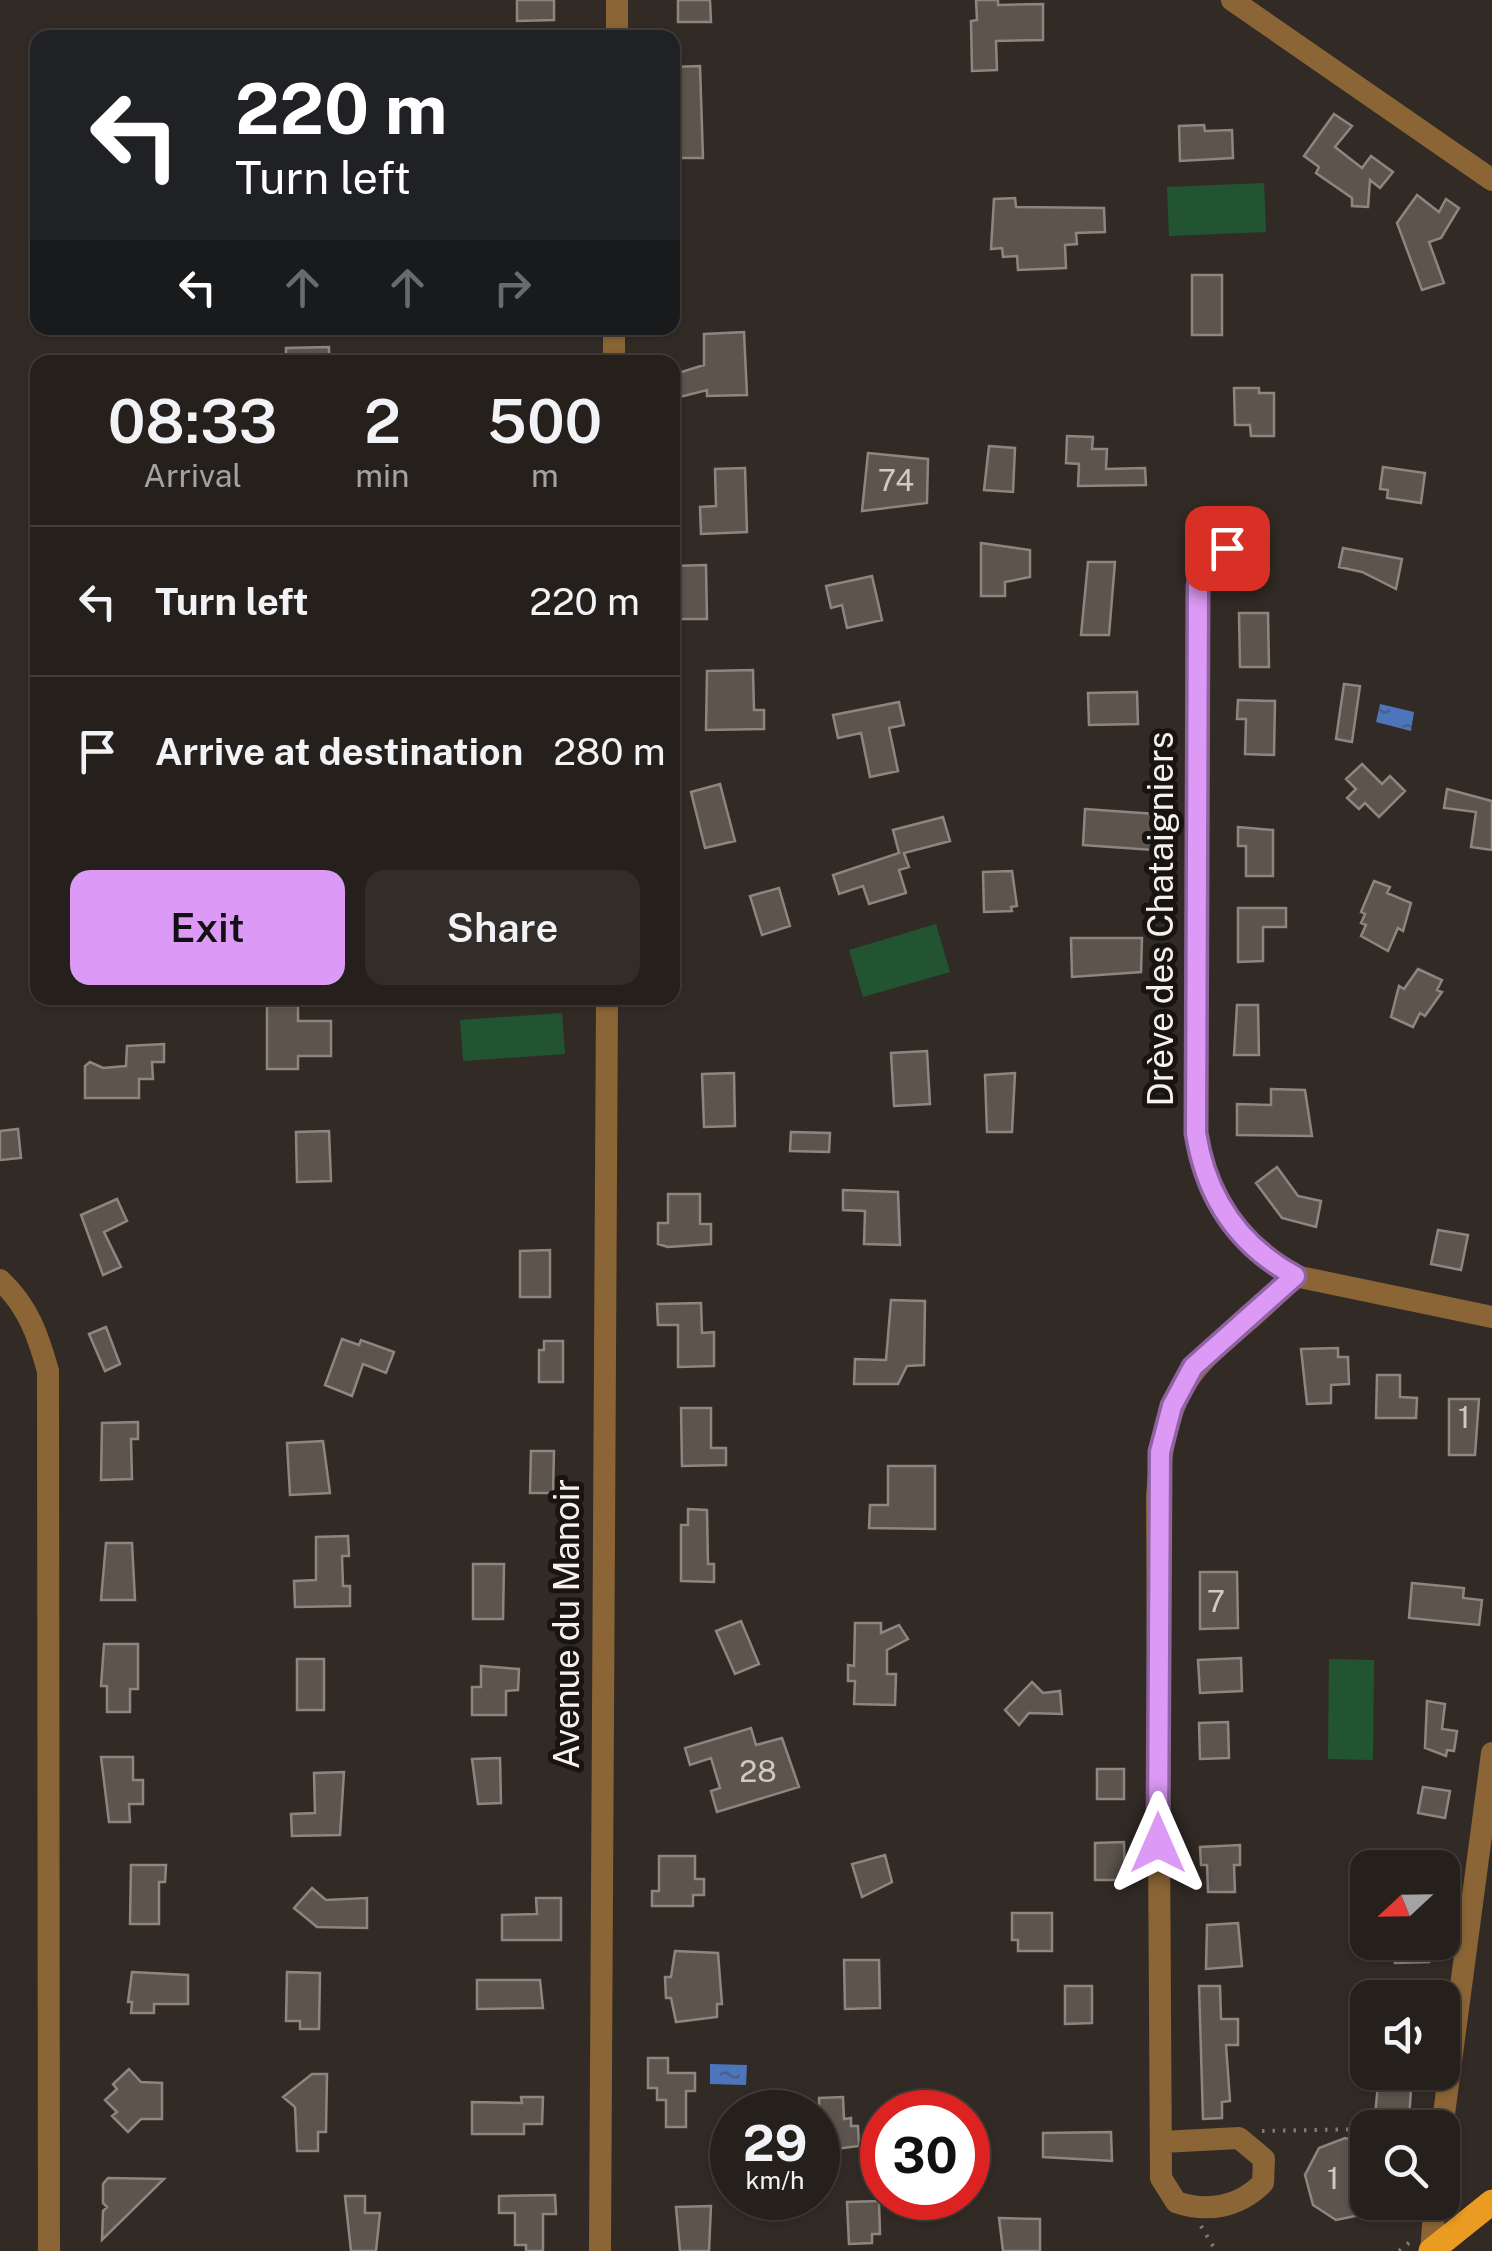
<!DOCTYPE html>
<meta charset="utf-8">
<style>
:root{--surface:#26201c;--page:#322d29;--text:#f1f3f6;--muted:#a4a3a3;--line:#423e3b;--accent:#dc99f5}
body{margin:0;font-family:"Public Sans",sans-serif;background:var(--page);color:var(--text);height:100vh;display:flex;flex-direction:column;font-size:38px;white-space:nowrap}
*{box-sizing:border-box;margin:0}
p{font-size:32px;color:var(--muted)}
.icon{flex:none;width:55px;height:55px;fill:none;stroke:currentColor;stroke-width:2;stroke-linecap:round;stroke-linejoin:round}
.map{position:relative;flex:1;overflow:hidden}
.panel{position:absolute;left:30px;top:355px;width:650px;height:650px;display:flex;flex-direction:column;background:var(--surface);border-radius:20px;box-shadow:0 2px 8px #0004,0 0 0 2px var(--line)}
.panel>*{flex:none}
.banner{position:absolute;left:30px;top:30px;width:650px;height:305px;border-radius:20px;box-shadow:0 2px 8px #0004,0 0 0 2px var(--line);background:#202124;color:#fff;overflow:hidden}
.needle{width:65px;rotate:248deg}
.fabs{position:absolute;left:1350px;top:1850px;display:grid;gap:20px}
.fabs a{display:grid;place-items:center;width:110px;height:110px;border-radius:20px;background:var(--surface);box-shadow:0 2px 8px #0004,0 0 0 2px var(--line);font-size:50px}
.speed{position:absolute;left:710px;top:2090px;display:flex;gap:20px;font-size:50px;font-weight:700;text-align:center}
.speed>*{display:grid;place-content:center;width:130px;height:130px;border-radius:50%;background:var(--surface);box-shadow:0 2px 8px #0004,0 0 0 2px var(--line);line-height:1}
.speed small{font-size:25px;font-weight:400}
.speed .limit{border:15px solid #d22;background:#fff;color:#111}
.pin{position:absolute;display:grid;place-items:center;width:85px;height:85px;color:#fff;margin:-42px;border-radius:20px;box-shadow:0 5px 15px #0006}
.me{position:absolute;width:110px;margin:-55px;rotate:0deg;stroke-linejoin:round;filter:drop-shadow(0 0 8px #0008)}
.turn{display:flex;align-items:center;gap:35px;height:210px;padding:0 40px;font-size:45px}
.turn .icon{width:130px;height:130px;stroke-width:2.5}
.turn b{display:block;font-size:70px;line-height:85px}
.lanes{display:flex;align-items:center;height:95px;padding:0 40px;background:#0003;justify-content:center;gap:50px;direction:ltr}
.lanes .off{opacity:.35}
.eta{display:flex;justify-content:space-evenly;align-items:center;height:170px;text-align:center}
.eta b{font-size:60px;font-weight:600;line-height:70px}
.primary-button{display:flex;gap:20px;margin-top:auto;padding:20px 40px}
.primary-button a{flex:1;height:115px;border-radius:20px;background:var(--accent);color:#111;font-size:40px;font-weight:600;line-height:115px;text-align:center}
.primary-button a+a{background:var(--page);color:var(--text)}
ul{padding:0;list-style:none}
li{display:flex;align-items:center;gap:30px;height:150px;padding:0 40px;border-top:2px solid var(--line)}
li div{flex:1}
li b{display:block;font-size:38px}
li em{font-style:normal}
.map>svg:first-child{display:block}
</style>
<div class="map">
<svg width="1492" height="2251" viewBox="0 0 1492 2251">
<defs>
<pattern id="water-ripples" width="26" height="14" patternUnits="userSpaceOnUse" patternTransform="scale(2.5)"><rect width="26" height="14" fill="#4c75bc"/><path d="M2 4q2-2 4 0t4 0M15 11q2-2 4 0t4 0" fill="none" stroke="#4b6187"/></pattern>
</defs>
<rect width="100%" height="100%" fill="#322b25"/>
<path fill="#235432" d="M1264 183 1266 232 1169 236 1167 187Z
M936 924 950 972 863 997 849 950Z
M562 1013 565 1054 463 1061 460 1020Z
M1329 1659 1374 1660 1373 1760 1328 1759Z"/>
<path fill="url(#water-ripples)" d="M1380 704 1414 712 1411 731 1376 722Z
M710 2064 747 2065 746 2085 710 2084Z"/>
<path fill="#5c544d" stroke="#8e867e" stroke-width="2.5" d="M517 0H554V20L517 21Z
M678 0H710L711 22H678Z
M976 0H998V5L1043 4V40L996 41 997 70 972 71 971 21 977 20Z
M700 66 703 158H679L672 67Z
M1334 114 1352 126 1335 147 1362 168 1371 156 1393 172 1380 188 1370 180 1368 207 1352 206V198L1316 173 1319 167 1304 156Z
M1204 125 1205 131 1232 130 1233 158 1180 161 1179 126Z
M1417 195 1439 212 1446 199 1459 208 1441 238 1429 242 1444 283 1422 290 1397 223Z
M1015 198 1016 207 1104 208 1105 232 1076 233 1077 244 1065 245 1066 268 1018 270 1017 256 1003 257 1002 248 991 249 994 199Z
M1192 275H1222V335H1192Z
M744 332 747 395 707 396V390L676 398 675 374 704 365V334Z
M329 347V362H286V348Z
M1234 388H1259V393H1274V436H1251L1250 425H1235Z
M1067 436 1093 437 1092 449H1107L1106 469 1145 468 1146 485 1078 486 1079 464 1066 463Z
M989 446 1015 448 1013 492 984 490Z
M868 453 928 459 927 503 862 511Z
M1383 467 1425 473 1421 503 1387 498 1388 490 1380 489Z
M745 468 747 532 701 534 700 507 716 506 715 469Z
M981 543 1030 550V577L1005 582V596H981Z
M1343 548 1402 559 1396 589 1362 572 1339 567Z
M1088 562H1115L1109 635H1081Z
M706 565 707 619H672V566Z
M872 576 882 620 847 628 842 605 831 608 826 586Z
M1239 613H1268L1269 667H1240Z
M753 670 754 710H764V729L706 730 707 671Z
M1344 684 1360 686 1352 742 1336 739Z
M1137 692 1138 724 1089 725 1088 693Z
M1238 700 1275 701 1274 755 1245 754 1246 719H1237Z
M899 702 904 725 889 728 898 771 870 777 861 733 838 738 833 715Z
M1362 764 1382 784 1390 776 1405 791 1379 817 1365 803 1359 809 1347 798 1356 789 1346 779Z
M720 784 735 841 705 848 691 792Z
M1447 789 1492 801V850L1471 847 1476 812 1444 808Z
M1085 809 1155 814 1153 850 1083 845Z
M943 817 950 841 904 853 909 867 899 870 906 893 869 904 863 886 839 894 833 875 899 853 893 830Z
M1238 827 1273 830V876H1246V846H1238Z
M1012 871 1017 906 1011 907 1012 911 984 912 983 872Z
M1374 881 1390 887 1387 893 1411 903 1403 931 1398 928 1388 951 1361 936 1366 925 1361 923 1365 914 1361 912Z
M779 888 790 926 762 935 750 896Z
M1238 908H1286V927H1263V961L1238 962Z
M1071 938H1142L1141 972 1072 977Z
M1418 969 1442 980 1437 990 1442 992 1425 1016 1420 1013 1413 1027 1391 1017 1399 986 1404 989Z
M1237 1005H1258L1259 1055H1234Z
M267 1006H298V1021H331V1056H298V1069H267Z
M164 1044V1062H152L153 1079H139V1098H85V1066L90 1062 103 1068 126 1066 127 1046Z
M927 1051 930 1104 894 1106 891 1053Z
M734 1073 735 1126 704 1127 702 1074Z
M1015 1073 1012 1132H987L985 1075Z
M1271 1089 1305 1090 1312 1136 1237 1135V1104L1271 1105Z
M18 1129 21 1158 0 1160V1131Z
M329 1131 331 1181 297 1182 296 1132Z
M791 1132 830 1133 829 1152 790 1151Z
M1277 1167 1298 1196 1321 1201 1316 1227 1282 1218 1256 1183Z
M843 1190 898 1192 900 1245 864 1244 865 1211 843 1210Z
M668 1194H700V1224H711V1244L668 1247 658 1244V1223H668Z
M117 1199 127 1221 104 1232 121 1267 103 1275 81 1215Z
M1438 1230 1468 1235 1461 1270 1431 1264Z
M550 1250V1297H520V1251Z
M891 1300 925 1301 924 1365 907 1366 898 1384H854L855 1359 886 1360Z
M701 1303 702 1333 714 1332V1366L678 1367V1325H658L657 1304Z
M106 1327 120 1364 105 1371 89 1334Z
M342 1339 359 1345 361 1340 394 1352 386 1373 363 1364 352 1396 325 1385Z
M544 1341H563V1382H539V1350H544Z
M1338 1348V1357H1348L1349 1384 1331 1385V1403L1307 1404 1301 1349Z
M1377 1375H1400V1397L1417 1398 1416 1418H1376Z
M1449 1399H1479L1475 1455H1449Z
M681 1408H711V1448H726V1465L682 1466Z
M138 1422V1439H131L132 1479 101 1480 102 1423Z
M323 1441 330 1493 290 1495 287 1443Z
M531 1451H554L553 1493H530Z
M888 1466H935V1529L869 1528 870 1505H888Z
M688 1509 707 1510 708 1564H714V1582L681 1581V1525H688Z
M348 1536 349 1556H342L343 1586H350V1606L295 1607 294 1581 316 1580V1537Z
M106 1543H132L135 1600H101Z
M473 1564H504L503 1619H473Z
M1200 1572H1237L1238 1628 1200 1629Z
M1412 1583 1464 1588 1463 1598 1482 1600 1479 1625 1409 1618Z
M741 1621 759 1664 735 1674 716 1631Z
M855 1623H881V1633L899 1625 908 1639 887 1650V1674H896L895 1705 854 1704 855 1681H848V1665L854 1666Z
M104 1644H138V1689H130V1712H107V1686H101Z
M1241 1658 1242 1691 1200 1693 1198 1660Z
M297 1659H324V1710H297Z
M481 1666 519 1669 518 1690 506 1691V1715H472V1687H481Z
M1032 1682 1043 1693 1060 1691 1062 1714 1029 1713 1019 1725 1005 1710Z
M1427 1701 1445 1704 1442 1729 1457 1731 1454 1751 1447 1750 1446 1756 1425 1748Z
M1228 1722 1229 1758 1200 1759 1199 1723Z
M751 1728 756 1745 782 1738 799 1787 717 1812 711 1791 720 1788 711 1758 690 1765 685 1748Z
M101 1757H133V1780H143V1804H129L130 1822H109Z
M500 1758 501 1803 478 1804 472 1759Z
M1097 1769H1124V1799H1097Z
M344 1772 340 1835 292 1836 291 1814 315 1813 314 1773Z
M1423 1787 1450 1791 1445 1818 1418 1813Z
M1124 1842 1125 1880H1095V1843Z
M1240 1845V1865H1234L1235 1892H1208L1207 1865H1201L1200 1847Z
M885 1855 892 1882 862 1897 852 1864Z
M659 1856H695V1879H704V1895H693V1906H652V1891H659Z
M131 1865H166L165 1882H159V1924H130Z
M312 1888 326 1900 367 1898V1928L317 1927 294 1908Z
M536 1898H561V1940H502V1915L537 1914Z
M1012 1913H1052V1951H1018V1940H1012Z
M1238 1923 1242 1966 1206 1969 1207 1925Z
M1394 1942H1428L1429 1962 1395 1963Z
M675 1951 718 1953 722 2004H717V2017L676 2022 671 1998H666L665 1977H671Z
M844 1960H879L880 2008 845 2009Z
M132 1972 188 1975V2004H154V2013H131L132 2002H128Z
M287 1972 320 1973 319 2029H300V2021H286Z
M477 1980H540L543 2008 477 2009Z
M1065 1986H1092V2023L1065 2024Z
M1199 1986H1220L1221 2019H1238V2045H1226L1230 2101 1222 2102V2118L1203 2119Z
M648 2058H668V2073H695V2091H686V2127H666V2100H657V2088H648Z
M129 2069 141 2082 162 2083V2119H141L128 2132 112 2116 117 2112 105 2100 117 2089 113 2084Z
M312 2074H327L326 2132H318V2151H297L295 2107 283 2097Z
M1379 2075 1412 2077 1409 2118 1375 2115Z
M521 2097H543L542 2124H524V2134H472V2102L522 2103Z
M843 2097 844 2119 851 2118V2126H858L859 2146 820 2151 819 2098Z
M1111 2132 1112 2161 1043 2157V2133Z
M1345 2138 1368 2145 1366 2167 1360 2169 1356 2194 1365 2214 1336 2220 1313 2205 1305 2175 1319 2148Z
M108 2178 164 2179 102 2240 103 2211 107 2207 103 2203V2184Z
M555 2195 556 2214H543V2251H526V2245H515V2213H499V2196Z
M345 2196H365V2213H380L376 2251H351Z
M879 2201 880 2234H872V2243L849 2244 847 2202Z
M711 2206 709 2251H680L676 2207Z
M999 2218 1040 2219V2251H1003Z"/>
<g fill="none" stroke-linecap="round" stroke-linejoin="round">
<path stroke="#7f7873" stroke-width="4" stroke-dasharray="2.5 8" stroke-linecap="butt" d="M1262 2131 1368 2129
M1201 2226 1216 2251
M1399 2251 1410 2242"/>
<path stroke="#8b6535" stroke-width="22" d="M1232 0 1492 180
M617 38V0
M614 362V328
M1257 545 1211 552 1201 566 1197 587 1196 1133C1207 1197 1238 1245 1295 1276L1492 1317
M0 1280C28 1306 38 1335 48 1371L49 2251
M1442 2129 1492 1753
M1162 2142 1239 2138 1264 2159 1263 2183C1239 2207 1208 2213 1176 2202L1161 2178 1157 1497C1167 1356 1210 1365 1295 1276
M600 2251 607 998
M1431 2251 1435 2202"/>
<path stroke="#ea9b22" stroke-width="25" d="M1431 2251 1492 2202"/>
</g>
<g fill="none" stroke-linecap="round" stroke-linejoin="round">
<defs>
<path id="route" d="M1158 1843 1160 1452 1172 1406 1193 1367 1295 1276C1238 1245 1206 1197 1196 1133L1198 587C1201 565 1205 554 1227 548"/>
</defs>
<use href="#route" stroke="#8f639f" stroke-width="25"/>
<use href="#route" stroke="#dc99f5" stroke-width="18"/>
</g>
<g text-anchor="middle" stroke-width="10" stroke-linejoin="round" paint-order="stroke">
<g font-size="30" fill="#d0cac5">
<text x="896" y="491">74</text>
<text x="1464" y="1428">1</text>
<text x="1216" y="1612">7</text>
<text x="758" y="1782">28</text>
<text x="1333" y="2189">1</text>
</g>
<g font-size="35" fill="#f6f1ed" stroke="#171411">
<text transform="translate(1161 919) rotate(-90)" y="12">Drève des Chataigniers</text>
<text transform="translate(567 1624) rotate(-90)" y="12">Avenue du Manoir</text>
</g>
</g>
</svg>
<div class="fabs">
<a><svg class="needle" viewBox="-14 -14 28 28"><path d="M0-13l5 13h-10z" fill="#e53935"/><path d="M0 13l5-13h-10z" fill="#a4a3a3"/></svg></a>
<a><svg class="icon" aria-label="sound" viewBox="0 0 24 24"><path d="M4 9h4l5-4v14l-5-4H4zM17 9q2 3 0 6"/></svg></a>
<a><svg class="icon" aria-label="search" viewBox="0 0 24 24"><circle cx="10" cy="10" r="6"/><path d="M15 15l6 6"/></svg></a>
</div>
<div class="speed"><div>29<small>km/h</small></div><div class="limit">30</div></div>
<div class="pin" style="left:1227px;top:548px;background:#d93025"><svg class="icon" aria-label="arrive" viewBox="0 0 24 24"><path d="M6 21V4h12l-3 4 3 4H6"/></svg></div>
<svg class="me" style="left:1158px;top:1843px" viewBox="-20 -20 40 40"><path d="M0-17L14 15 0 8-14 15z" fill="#dc99f5" stroke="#fff" stroke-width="4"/></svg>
<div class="banner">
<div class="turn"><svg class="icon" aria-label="left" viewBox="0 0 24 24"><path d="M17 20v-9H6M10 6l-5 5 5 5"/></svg><div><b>220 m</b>Turn left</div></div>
<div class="lanes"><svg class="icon" aria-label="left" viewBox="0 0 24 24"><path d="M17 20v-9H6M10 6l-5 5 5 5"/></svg><svg class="icon off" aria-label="ahead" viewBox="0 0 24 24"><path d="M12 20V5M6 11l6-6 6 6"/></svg><svg class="icon off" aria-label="ahead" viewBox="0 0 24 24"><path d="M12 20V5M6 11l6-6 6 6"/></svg><svg class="icon off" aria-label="right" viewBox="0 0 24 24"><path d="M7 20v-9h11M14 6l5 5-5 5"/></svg></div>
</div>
<section class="panel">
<div class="eta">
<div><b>08:33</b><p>Arrival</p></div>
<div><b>2</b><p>min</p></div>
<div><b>500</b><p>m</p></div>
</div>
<ul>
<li><svg class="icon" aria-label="left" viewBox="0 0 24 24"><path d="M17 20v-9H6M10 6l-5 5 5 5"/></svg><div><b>Turn left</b></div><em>220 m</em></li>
<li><svg class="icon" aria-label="arrive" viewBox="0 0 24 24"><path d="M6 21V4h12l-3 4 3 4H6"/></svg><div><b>Arrive at destination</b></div><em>280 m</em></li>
</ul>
<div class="primary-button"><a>Exit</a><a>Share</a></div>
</section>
</div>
